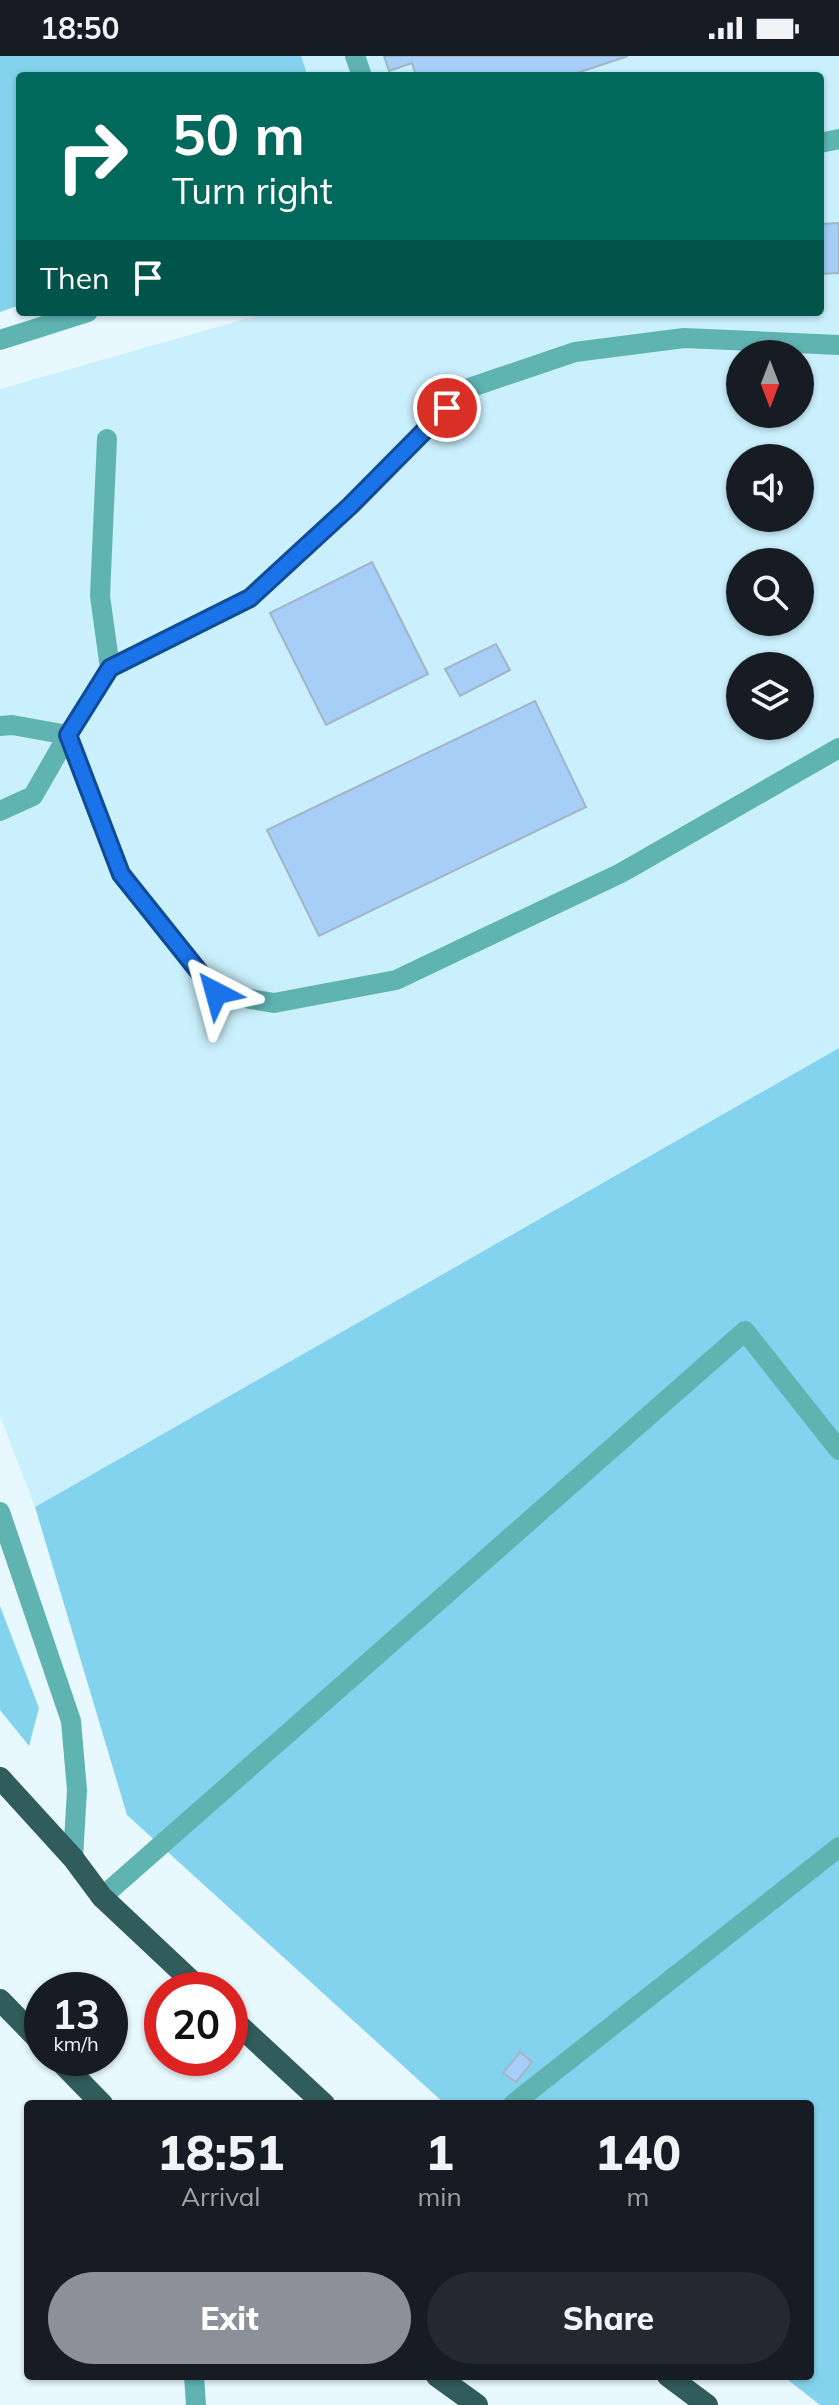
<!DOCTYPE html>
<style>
:root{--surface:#171b24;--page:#242831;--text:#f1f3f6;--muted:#9ea1a6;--accent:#8c9099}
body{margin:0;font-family:Mulish,sans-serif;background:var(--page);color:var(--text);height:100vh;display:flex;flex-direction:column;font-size:30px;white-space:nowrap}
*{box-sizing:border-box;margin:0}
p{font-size:26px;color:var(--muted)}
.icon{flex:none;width:44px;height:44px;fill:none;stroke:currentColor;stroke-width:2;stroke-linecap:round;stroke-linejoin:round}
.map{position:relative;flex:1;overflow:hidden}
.drawer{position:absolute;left:24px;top:2044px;width:790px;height:280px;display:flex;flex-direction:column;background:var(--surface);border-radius:8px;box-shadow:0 2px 6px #0004}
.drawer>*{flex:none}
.hud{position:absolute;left:16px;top:16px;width:808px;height:244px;border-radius:8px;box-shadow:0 2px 6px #0004;background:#00695c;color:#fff;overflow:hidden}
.needle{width:52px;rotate:180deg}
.buttons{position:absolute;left:726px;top:284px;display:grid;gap:16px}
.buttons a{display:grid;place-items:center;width:88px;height:88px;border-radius:50%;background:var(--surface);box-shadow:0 2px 6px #0004;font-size:40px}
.speed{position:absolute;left:24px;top:1916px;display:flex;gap:16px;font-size:40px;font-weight:700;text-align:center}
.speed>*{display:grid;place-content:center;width:104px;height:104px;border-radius:50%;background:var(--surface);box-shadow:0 2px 6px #0004;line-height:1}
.speed small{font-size:20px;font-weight:400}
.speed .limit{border:12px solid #d22;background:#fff;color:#111}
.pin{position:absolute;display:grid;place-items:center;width:68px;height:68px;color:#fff;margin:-34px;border:4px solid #fff;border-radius:50%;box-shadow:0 2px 8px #0007}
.me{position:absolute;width:88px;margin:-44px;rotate:321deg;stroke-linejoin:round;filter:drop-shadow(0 0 6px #0008)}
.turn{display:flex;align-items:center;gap:28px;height:168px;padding:0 24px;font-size:36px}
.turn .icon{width:104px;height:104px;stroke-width:2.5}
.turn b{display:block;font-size:56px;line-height:68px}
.then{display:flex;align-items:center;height:76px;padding:0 24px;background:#0003;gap:16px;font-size:30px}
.eta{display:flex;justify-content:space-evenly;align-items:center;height:136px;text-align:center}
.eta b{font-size:48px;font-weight:800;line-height:56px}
.cta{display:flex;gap:16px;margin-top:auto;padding:16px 24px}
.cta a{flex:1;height:92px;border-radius:48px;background:var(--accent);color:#fff;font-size:32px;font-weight:800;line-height:92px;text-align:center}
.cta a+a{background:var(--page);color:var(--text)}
.status{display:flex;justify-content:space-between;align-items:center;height:56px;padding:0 40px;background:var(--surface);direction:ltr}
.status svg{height:22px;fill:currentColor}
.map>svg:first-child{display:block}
</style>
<div class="status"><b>18:50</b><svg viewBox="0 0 49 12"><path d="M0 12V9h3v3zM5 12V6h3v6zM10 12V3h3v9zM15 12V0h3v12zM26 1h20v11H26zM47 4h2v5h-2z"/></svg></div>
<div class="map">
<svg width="839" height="2349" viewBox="0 0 839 2349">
<rect width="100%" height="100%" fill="#e7f8fe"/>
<path fill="#caf0fd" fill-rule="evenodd" d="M301 0H839V992L35 1451 0 1360V333L270 256H820V20H308ZM740 298H800V358H740ZM740 402H800V462H740ZM740 506H800V566H740ZM740 610H800V670H740Z"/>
<path fill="#84d3ee" d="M0 0H301L308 20H20V249L0 256Z
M839 992V2349H820L783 2320H810V2048H445L127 1759 35 1451Z
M0 1550 39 1652 29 1690 0 1654Z"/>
<path fill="#a6cef7" stroke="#a3b4c7" stroke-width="2" d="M384 0H628L568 20H416L412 7 389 15Z
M839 167V217L820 218V168Z
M372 506 428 618 326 669 270 557Z
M496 588 510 614 460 640 445 613Z
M535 645 586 751 319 880 267 774Z
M520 1996 532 2006 516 2026 503 2017Z"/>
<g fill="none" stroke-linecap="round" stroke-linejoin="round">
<path stroke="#5fb3b1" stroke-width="20" d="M355 0 362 20
M839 289 684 282 575 296 466 333 350 450 250 542 110 612 68 679 121 818 216 937 274 947 396 924 621 817 839 692
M107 383 100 540 110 612
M0 670 12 669 68 679 33 740 0 755"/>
<path stroke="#5fb3b1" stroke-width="20" d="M820 87 839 83
M0 284 88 256
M102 1841 745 1275 839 1394
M513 2048 839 1791"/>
<path stroke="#5fb3b1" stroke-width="20" d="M0 1456 71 1665 77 1734 73 1802
M194 2320 196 2349"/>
<path stroke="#305c5b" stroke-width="22" d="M0 1722 73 1802 102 1841 201 1934
M0 1944 42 1987
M230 1961 324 2048
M57 2002 102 2048
M437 2320 477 2349
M668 2320 707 2349"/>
</g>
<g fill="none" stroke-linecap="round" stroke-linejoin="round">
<defs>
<path id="route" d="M216 937 121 818 68 679 110 612 250 542 350 450 447 352"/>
</defs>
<use href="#route" stroke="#114b97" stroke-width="20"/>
<use href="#route" stroke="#1a73e8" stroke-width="14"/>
</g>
</svg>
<div class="buttons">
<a><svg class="needle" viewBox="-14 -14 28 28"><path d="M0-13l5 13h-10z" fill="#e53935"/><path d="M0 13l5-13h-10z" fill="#9ea1a6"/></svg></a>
<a><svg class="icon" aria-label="sound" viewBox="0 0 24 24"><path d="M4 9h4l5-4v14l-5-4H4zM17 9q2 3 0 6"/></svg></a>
<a><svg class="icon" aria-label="search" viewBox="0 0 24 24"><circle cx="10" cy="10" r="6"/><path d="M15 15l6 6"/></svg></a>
<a><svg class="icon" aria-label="layers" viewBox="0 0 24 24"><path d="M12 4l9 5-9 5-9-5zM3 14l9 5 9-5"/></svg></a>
</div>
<div class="speed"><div>13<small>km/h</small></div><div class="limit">20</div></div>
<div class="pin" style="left:447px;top:352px;background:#d93025"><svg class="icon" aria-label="arrive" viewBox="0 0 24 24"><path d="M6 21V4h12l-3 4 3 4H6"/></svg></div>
<svg class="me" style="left:216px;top:937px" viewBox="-20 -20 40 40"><path d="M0-17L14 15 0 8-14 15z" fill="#1a73e8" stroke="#fff" stroke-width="4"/></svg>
<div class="hud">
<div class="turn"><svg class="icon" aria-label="right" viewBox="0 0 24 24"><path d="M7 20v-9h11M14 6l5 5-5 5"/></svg><div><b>50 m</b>Turn right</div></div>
<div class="then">Then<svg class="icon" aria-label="arrive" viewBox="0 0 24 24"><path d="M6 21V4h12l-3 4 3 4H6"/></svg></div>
</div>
<section class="drawer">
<div class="eta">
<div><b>18:51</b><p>Arrival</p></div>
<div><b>1</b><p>min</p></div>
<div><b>140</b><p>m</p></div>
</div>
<div class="cta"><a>Exit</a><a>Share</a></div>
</section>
</div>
